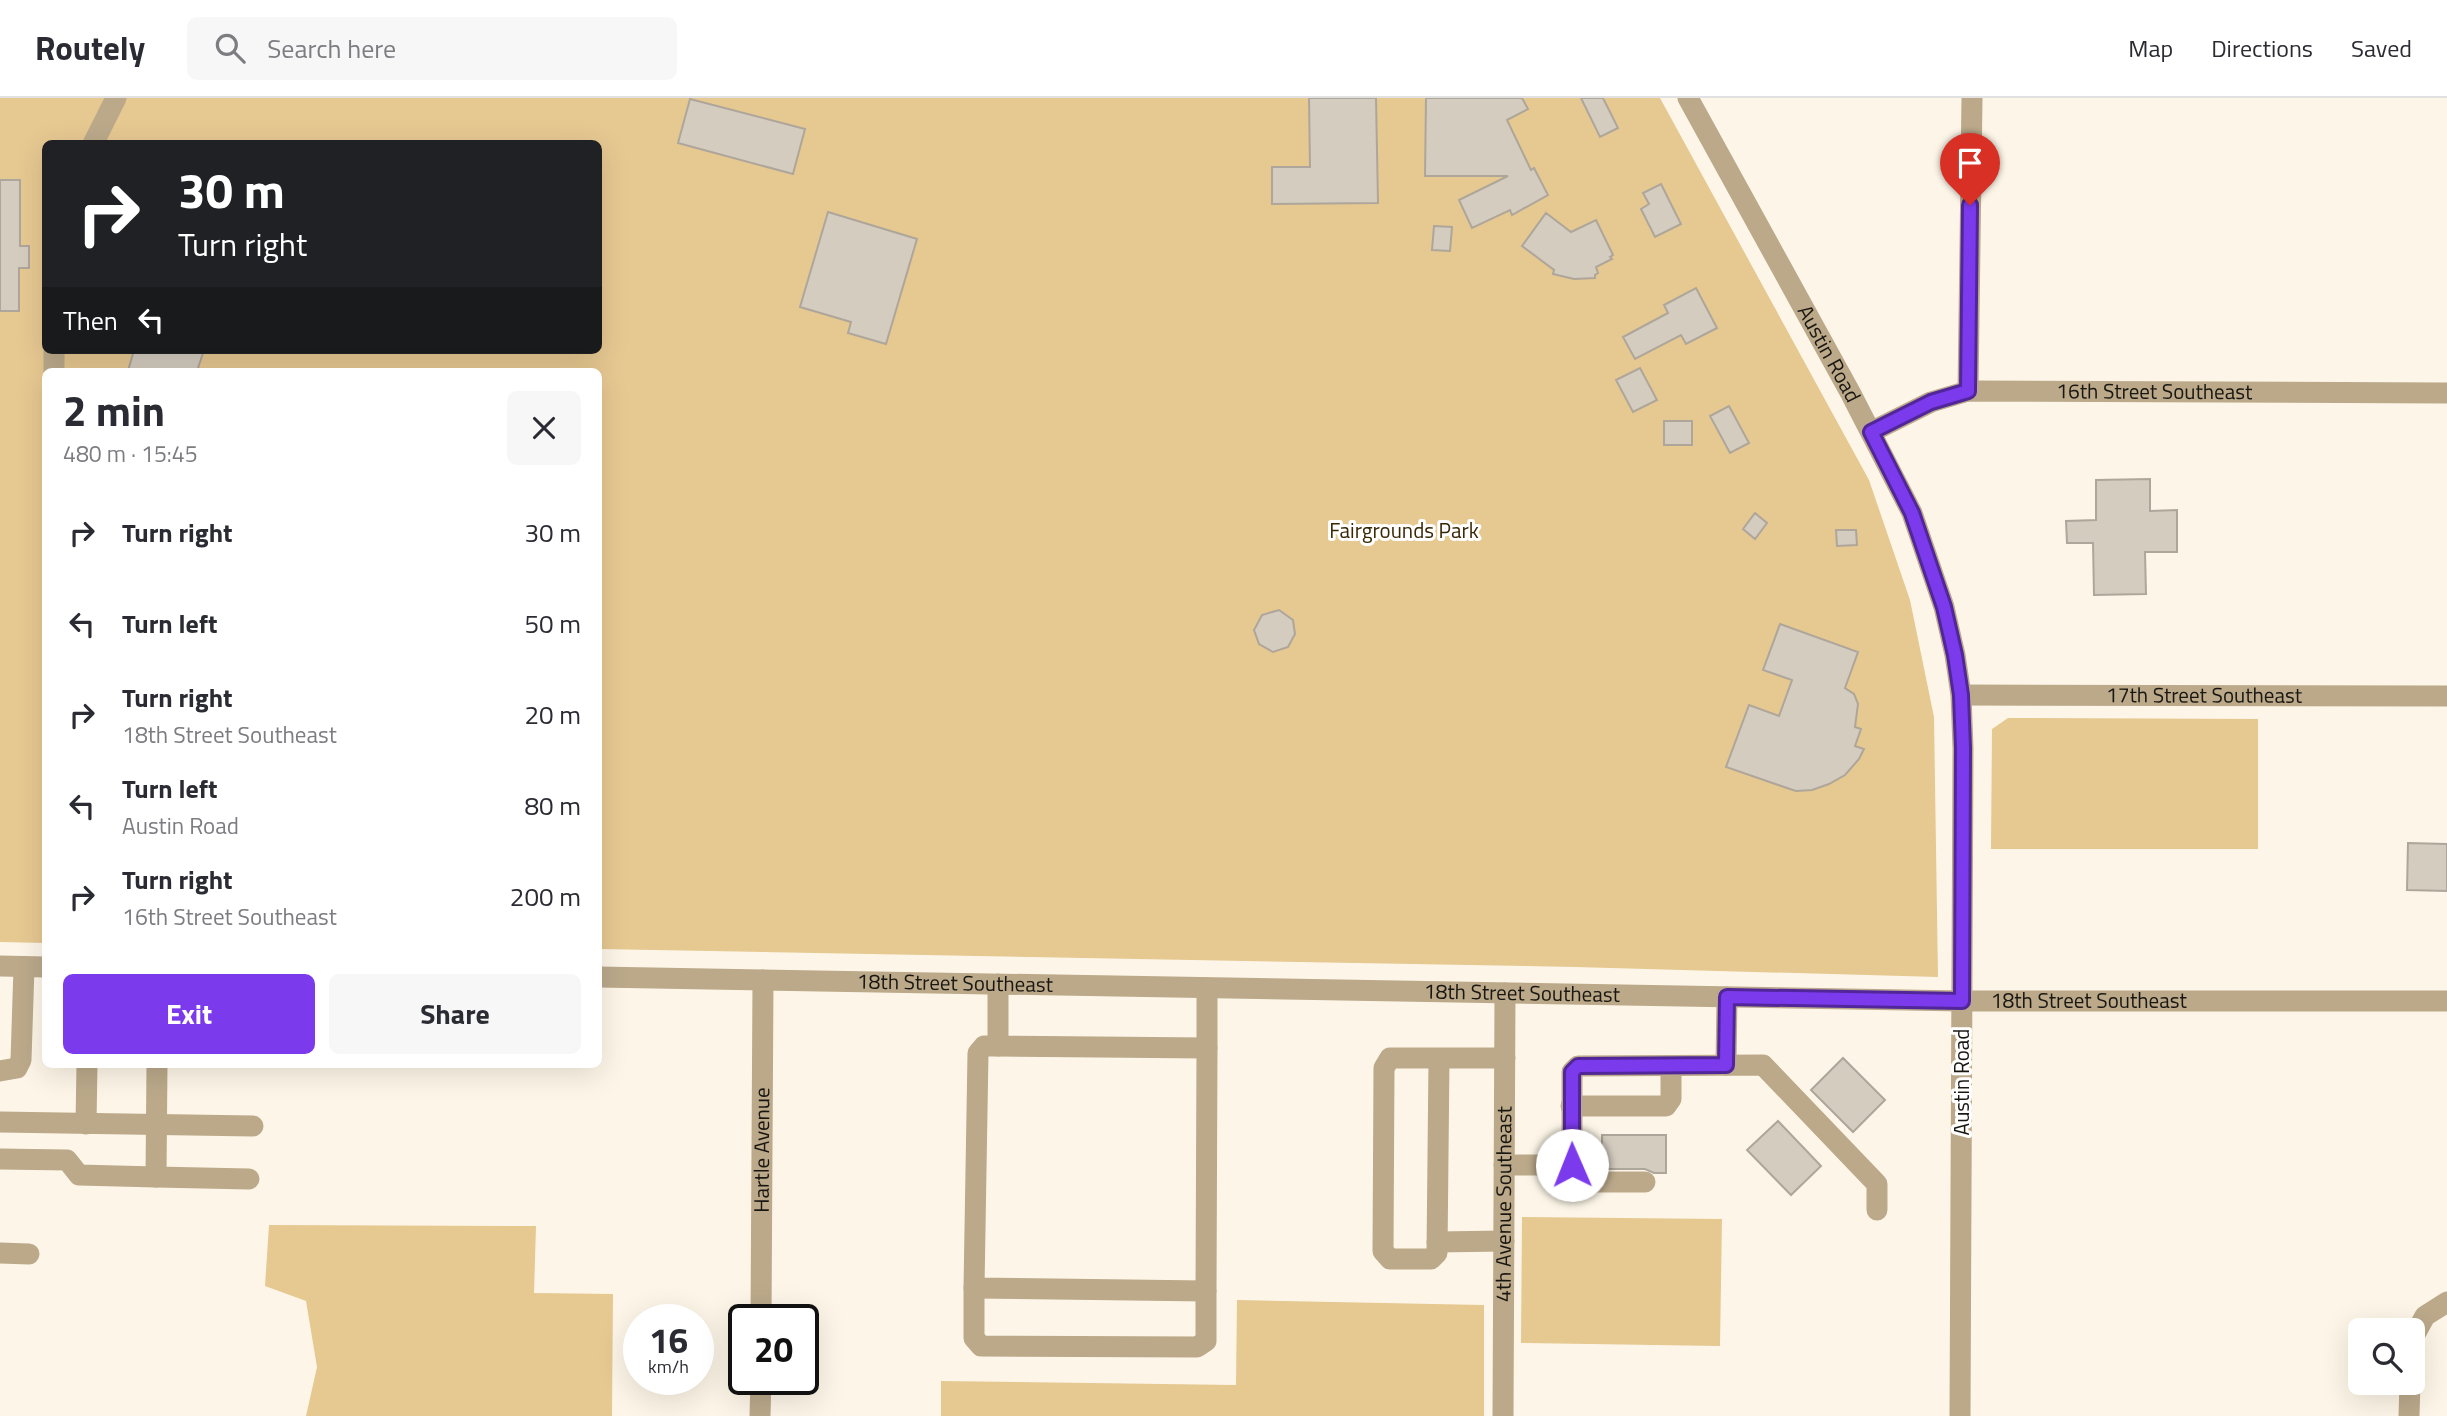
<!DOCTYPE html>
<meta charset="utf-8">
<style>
:root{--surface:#fff;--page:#f7f7f7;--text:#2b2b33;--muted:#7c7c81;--line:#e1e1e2;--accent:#7c3aed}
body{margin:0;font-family:"Titillium Web",sans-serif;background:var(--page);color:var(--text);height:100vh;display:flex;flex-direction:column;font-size:26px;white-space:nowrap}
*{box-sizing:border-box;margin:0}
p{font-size:23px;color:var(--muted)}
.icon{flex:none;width:38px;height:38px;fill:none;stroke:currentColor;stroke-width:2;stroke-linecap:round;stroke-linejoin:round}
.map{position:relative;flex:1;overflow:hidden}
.drawer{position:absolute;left:42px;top:270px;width:560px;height:700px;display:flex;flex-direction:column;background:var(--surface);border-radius:10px;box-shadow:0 7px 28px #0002}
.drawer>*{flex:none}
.top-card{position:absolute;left:42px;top:42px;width:560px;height:214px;border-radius:10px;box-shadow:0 7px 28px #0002;background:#202124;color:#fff;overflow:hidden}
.tools{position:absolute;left:2348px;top:1220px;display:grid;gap:14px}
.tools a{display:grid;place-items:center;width:77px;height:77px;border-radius:10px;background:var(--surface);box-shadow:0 7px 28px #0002;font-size:35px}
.speed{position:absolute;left:623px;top:1206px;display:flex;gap:14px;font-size:35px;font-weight:700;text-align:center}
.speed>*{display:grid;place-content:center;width:91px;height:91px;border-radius:50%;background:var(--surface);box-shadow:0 7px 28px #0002;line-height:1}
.speed small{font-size:18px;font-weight:400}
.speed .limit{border:4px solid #111;border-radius:10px;background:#fff;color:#111}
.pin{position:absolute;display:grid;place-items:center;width:60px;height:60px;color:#fff;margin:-72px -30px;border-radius:50% 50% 50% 0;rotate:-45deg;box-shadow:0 0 7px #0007}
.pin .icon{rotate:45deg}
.me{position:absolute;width:77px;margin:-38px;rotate:359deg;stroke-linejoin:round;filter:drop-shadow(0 0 5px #0008)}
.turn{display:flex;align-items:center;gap:24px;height:147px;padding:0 21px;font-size:32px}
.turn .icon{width:91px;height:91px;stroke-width:2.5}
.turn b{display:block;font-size:49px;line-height:60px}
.then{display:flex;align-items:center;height:66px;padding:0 21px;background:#0003;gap:14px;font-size:26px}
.round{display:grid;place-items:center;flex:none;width:74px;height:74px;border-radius:10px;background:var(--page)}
.head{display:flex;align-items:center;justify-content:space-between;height:119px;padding:0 21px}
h1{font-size:42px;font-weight:700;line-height:52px}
.primary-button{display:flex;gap:14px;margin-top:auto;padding:14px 21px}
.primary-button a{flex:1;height:80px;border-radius:10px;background:var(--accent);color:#fff;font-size:28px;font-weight:700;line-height:80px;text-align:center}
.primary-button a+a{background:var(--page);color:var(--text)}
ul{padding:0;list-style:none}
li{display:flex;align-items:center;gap:21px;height:91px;padding:0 21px}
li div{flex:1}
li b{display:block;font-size:26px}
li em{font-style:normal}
header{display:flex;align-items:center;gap:42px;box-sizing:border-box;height:98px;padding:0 35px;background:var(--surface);border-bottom:2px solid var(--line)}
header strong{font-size:33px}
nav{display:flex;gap:38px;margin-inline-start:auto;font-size:24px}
.search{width:490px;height:63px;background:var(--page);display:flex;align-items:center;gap:18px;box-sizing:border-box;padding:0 24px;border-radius:10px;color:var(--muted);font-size:26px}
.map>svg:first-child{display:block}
</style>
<header>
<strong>Routely</strong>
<div class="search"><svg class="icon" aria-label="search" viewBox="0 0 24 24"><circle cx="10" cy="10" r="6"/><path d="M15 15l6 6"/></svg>Search here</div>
<nav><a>Map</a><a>Directions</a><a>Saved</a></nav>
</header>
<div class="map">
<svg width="2447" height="1318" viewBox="0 0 2447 1318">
<rect width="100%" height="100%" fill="#fdf6e8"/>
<path fill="#e6c891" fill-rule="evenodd" d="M0 0H1660L1869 382 1910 502 1934 619 1938 879 1575 869 599 851 598 273H46L45 845 0 844ZM46 46H598V252H46Z
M2008 620 2258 621V751H1991L1992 631Z
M1522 1119 1722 1121 1720 1248 1521 1245Z
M269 1127 536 1128 534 1195 613 1196 612 1318H306L317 1269 306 1203 265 1188Z
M1237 1202 1484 1207V1318H941V1283L1236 1287Z"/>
<path fill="#d4ccbf" stroke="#aea69a" stroke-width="2" d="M1309 0H1376L1378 105 1272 106V69H1310Z
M1426 0H1522L1528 11 1507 22 1531 72 1534 70 1548 97 1512 117 1510 112 1472 130 1459 102 1508 78H1425Z
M1581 0H1603L1618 30 1600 39Z
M690 1 805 31 793 76 678 45Z
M0 82H20V148H29V170H19V213H0Z
M1661 86 1681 126 1655 139 1641 111 1649 106 1643 95Z
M828 114 917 141 886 246 848 235 851 224 800 209Z
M1546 115 1571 134 1596 122 1613 157 1610 159 1612 161 1596 169 1598 175 1595 177V180L1574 181 1553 176 1554 172 1522 148Z
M1434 128 1452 129 1450 153 1432 152Z
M1696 190 1717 230 1686 246 1681 237 1635 261 1623 239 1668 215 1664 207Z
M134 252H204L197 273H128Z
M1640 270 1657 302 1633 314 1616 282Z
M1729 308 1749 345 1730 355 1710 318Z
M1664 323H1692V347H1664Z
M2150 381V413L2177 412V454H2145L2146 496 2094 497 2093 445H2067L2066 423 2096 422V382Z
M1755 415 1767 425 1755 441 1743 431Z
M1836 432H1856L1857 447 1837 448Z
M1279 512 1293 522 1295 536 1288 549 1273 554 1259 546 1254 532 1262 517Z
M1780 526 1858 554 1845 590 1854 596 1858 606 1855 629 1861 631 1855 648 1864 651 1859 661 1845 677 1829 686 1812 692 1796 693 1787 690 1726 669 1749 607 1779 618 1792 582 1763 572Z
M2408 745 2447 746V793L2407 792Z
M1843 960 1885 1002 1853 1034 1811 992Z
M1778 1023 1821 1068 1791 1097 1747 1052Z
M1602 1037H1666V1075H1654L1645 1071H1602Z"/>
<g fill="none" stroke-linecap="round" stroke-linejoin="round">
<g stroke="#bba98a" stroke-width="21">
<path id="s1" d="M1688 0 1851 296 1912 415 1944 509 1955 557 1961 597 1963 650 1960 1318"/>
<path d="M93 46 116 0"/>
<path d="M54 273V252"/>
<path d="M1968 293 1972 0"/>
<path id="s2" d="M1871 334 1931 304 1968 293 2447 295"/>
<path id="s3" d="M1961 597 2447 598"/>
<path d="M0 868 46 869"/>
<path id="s4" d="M598 879 1962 903H2447"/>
<path d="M998 886V948L1207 950V890"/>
<path d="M998 948H984L978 955 974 1190 1206 1193 1207 950"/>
<path d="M1439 960 1437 1155 1431 1161H1390L1383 1153 1384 970 1390 960H1505"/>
<path d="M1726 967 1727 899"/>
<path d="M0 973 17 970 21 962 24 869"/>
<path d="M1571 1008H1666L1671 1001V968"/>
<path d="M0 1024 253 1028"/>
<path d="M86 1026 87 966"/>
<path d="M0 1061 67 1062 79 1077 156 1079 157 966"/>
<path d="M1504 1067H1572V974L1578 968 1763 967 1877 1086V1112"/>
<path d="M1572 1067V1079L1580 1084H1645"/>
<path d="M156 1079 249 1081"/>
<path d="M1437 1144 1504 1143"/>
<path d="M0 1155 29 1156"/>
<path d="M974 1190V1240L981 1248 1197 1249 1206 1243V1193"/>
<path id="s5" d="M761 1222 763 882"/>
<path d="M2413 1240 2425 1218 2447 1204"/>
<path d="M760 1318 761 1281"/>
<path id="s6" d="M1503 1318 1505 895"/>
<path d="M2409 1318 2410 1284"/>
</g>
</g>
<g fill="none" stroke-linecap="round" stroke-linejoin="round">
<defs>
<path id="route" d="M1572 1067V974L1578 968 1726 967 1727 899 1962 903 1963 650 1961 597 1955 557 1944 509 1912 415 1871 334 1931 304 1968 293 1970 107"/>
</defs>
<use href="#route" stroke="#51269a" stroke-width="18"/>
<use href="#route" stroke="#7c3aed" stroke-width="12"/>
</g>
<g text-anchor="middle" stroke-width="6" stroke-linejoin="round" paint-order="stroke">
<g font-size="21" fill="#191712" stroke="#fff">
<text dy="7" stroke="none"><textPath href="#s1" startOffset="292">Austin Road</textPath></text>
<text dy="7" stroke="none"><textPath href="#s2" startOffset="292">16th Street Southeast</textPath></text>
<text dy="7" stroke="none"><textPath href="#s3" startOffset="243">17th Street Southeast</textPath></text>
<text dy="7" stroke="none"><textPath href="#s4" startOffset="357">18th Street Southeast</textPath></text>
<text dy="7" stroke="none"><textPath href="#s4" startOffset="924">18th Street Southeast</textPath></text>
<text dy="7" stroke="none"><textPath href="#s4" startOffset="1491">18th Street Southeast</textPath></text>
<text transform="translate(1962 984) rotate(-90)" y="7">Austin Road</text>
<text dy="7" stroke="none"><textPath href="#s5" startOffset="170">Hartle Avenue</textPath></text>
<text dy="7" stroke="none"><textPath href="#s6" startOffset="212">4th Avenue Southeast</textPath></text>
</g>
<g font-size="21" fill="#392805" stroke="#fff">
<text x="1404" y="440">Fairgrounds Park</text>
</g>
</g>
</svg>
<div class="tools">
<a><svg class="icon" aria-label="search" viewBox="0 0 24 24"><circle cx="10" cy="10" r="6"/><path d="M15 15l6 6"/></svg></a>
</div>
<div class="speed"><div>16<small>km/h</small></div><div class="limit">20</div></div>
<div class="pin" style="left:1970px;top:107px;background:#d93025"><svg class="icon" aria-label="arrive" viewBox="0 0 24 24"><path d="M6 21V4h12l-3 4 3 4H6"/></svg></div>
<svg class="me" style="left:1572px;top:1067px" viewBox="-20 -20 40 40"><circle r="19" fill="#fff"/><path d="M0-13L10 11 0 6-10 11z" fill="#7c3aed"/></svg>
<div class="top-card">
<div class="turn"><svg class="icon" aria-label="right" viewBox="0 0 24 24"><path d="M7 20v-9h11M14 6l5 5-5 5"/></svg><div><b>30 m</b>Turn right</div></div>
<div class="then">Then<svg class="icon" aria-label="left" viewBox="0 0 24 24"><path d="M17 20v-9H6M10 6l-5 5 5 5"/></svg></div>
</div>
<section class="drawer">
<div class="head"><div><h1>2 min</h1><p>480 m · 15:45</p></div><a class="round"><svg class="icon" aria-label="close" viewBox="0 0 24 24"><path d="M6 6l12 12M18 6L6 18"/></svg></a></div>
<ul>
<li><svg class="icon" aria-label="right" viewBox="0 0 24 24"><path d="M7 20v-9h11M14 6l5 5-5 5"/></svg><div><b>Turn right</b></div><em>30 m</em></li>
<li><svg class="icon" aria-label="left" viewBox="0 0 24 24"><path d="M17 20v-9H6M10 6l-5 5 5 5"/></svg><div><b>Turn left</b></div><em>50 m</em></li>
<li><svg class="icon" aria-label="right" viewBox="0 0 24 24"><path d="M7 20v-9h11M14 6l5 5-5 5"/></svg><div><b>Turn right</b><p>18th Street Southeast</p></div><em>20 m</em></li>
<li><svg class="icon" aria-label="left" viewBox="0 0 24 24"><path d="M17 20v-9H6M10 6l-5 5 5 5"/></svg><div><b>Turn left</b><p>Austin Road</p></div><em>80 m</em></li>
<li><svg class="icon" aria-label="right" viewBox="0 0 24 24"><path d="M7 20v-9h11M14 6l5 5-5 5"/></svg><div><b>Turn right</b><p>16th Street Southeast</p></div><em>200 m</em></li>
</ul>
<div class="primary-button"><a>Exit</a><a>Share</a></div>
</section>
</div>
